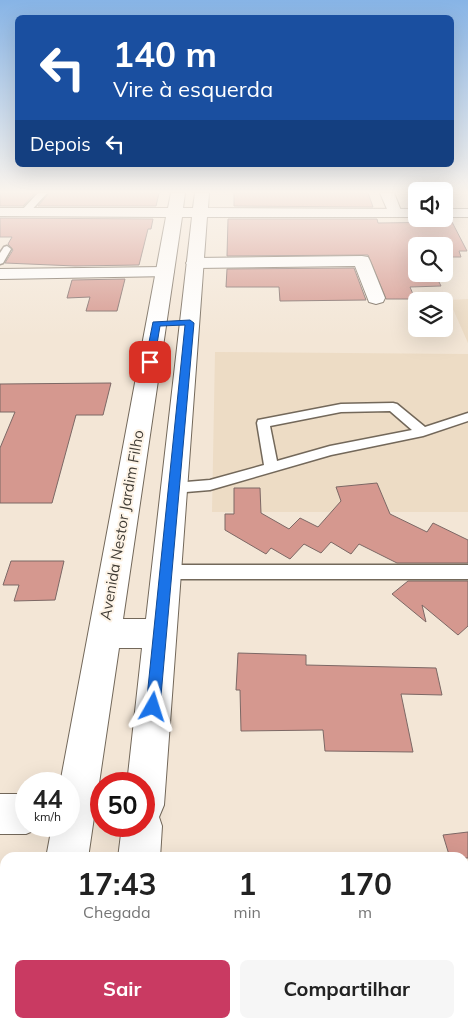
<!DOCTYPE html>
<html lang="pt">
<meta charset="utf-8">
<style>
:root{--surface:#fff;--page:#f6f6f6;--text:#222;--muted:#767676;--accent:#c93a62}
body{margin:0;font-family:Mulish,sans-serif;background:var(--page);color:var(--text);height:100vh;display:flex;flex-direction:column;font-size:19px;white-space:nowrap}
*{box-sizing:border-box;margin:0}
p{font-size:16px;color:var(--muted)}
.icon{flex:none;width:28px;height:28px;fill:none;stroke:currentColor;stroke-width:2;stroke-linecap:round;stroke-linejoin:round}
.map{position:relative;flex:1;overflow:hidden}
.sheet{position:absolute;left:0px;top:852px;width:469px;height:176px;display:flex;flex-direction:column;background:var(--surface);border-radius:15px 15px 0 0;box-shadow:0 5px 20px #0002}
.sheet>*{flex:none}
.top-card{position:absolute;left:15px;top:15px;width:439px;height:152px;border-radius:8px;box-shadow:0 5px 20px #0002;background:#1a4fa0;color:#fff;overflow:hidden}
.buttons{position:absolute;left:408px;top:182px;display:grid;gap:10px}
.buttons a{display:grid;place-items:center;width:45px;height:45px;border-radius:8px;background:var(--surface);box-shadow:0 5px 20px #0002;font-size:25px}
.speed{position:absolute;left:15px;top:772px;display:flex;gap:10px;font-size:25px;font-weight:700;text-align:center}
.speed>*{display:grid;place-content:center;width:65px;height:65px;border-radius:50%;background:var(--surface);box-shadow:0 5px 20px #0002;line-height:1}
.speed small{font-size:12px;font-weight:400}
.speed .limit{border:8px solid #d22;background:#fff;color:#111}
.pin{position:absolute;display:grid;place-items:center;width:42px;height:42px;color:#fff;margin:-21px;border-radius:10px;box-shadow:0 2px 8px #0006}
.me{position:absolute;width:55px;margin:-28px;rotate:6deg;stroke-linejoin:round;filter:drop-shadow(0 0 4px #0008)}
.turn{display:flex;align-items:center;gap:18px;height:105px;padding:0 15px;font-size:22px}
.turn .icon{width:65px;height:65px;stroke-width:2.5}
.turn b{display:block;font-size:35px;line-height:42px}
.then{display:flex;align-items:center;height:48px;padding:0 15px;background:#0003;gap:10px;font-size:19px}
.eta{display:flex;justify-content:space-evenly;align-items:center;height:85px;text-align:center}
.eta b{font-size:30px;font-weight:700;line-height:35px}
.button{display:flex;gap:10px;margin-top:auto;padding:10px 15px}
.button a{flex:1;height:58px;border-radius:8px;background:var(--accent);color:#fff;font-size:20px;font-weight:700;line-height:58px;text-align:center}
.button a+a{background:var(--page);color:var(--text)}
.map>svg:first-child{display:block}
</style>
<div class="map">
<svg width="468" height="1028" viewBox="0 0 468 1028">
<rect width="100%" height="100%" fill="#f3e6d6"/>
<path fill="#eddcc5" d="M468 299V343L449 300Z
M215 352 468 354V512H212Z"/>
<path fill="#d5988f" stroke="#7c6865" d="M0 193H35L23 206H0Z
M49 193H159L156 206H38Z
M234 193H368L373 207 234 206Z
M0 218 153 219 151 229H148L139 265 75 266 5 263 13 250 8 244 12 237H0Z
M228 219H377L378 223 452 222 467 251H459L461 257H444V246H416V274H435L441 286 410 287 415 299H386L368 255 227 256Z
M354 268 366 300 280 301 279 287H226L227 269Z
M125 279 117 311H86L90 297 67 298 72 280Z
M111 383 103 415H76L52 503H0V448L15 412H0V384Z
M377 483 390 514 427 532 433 523 468 540V563H397L359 544 351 554 331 542 321 553 304 544 290 559 271 548 266 554 225 530V514H234V488H260L261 513 289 529 300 518 318 527 341 501 336 487Z
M11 561H64L55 600 14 601 19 585H3Z
M408 581H468V626L458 635 422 605 426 622 392 594Z
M238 653 306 655V665L436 668 442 695 401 694 413 752 325 751 323 730 241 731 240 690H236Z
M468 832V858H450L443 835Z"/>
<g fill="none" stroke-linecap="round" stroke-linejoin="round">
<defs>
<path id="lane" d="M38 193H47L28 214H22V210Z
M7 246 11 249 3 263 0 264V253L4 247Z
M393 403 397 404 425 427 468 413V421L423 436 331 455 210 490 174 493 169 492 167 488 169 484 174 483 210 480 264 465 257 423 258 420 341 404ZM390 411 412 430 330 446 277 461 270 426 341 412Z
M166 565H468V579H166L160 577 158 572 160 567Z"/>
<path id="street" d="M380 193H394L402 213 400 216H390Z
M362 256 368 257 370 261 385 298 383 302 376 304 369 302 355 266 195 268 189 267 186 263 189 259 195 258Z
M165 267 171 268 174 272 171 276 0 279V269Z
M0 794H26V826H41L40 828 26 834H0Z"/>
<path id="secondary" d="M171 193H185L183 208H193L195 193H209L208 208 416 209V217H207L164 805 159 817 162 826 160 858H118L122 826H144V784H127L142 648H119L88 858H46L52 826H69V784H60L166 217 0 216V208H168ZM182 217H192L146 619H123Z
M444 209H468V217H444Z
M15 1024H147L146 1028H16Z"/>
</defs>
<use href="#lane" stroke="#73685a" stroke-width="3"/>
<use href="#street" stroke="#73685a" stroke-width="2"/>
<use href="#secondary" stroke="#73685a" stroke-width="2"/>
<use href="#lane" fill="#fff" fill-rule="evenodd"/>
<use href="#street" fill="#fff" fill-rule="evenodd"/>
<use href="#secondary" fill="#fff" fill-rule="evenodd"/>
</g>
<linearGradient id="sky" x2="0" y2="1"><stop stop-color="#87b4e6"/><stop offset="0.57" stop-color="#faf4ed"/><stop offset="1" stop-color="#faf4ed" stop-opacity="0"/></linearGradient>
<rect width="468" height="337" fill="url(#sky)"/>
<path fill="#1a73e8" stroke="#114b97" d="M190 320 194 323 160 707 158 712 153 714 148 712 146 707 185 325 160 326 154 362 150 365 145 362 153 322Z"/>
<g text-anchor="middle" stroke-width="4" stroke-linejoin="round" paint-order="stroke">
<g font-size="15" fill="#403c35" stroke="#fef4e7">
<text transform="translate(122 525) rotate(-80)" y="5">Avenida Nestor Jardim Filho</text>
</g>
</g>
</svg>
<div class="buttons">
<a><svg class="icon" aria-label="sound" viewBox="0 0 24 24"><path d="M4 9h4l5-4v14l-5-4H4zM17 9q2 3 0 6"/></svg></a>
<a><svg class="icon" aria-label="search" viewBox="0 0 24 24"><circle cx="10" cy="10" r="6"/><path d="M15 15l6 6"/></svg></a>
<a><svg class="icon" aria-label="layers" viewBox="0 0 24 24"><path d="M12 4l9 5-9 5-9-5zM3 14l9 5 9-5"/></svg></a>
</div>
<div class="speed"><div>44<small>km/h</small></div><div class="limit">50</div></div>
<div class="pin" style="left:150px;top:362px;background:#d93025"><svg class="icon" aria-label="arrive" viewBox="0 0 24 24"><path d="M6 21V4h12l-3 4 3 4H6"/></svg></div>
<svg class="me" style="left:153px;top:707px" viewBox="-20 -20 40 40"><path d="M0-17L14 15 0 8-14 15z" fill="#1a73e8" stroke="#fff" stroke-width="4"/></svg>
<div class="top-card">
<div class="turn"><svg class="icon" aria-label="left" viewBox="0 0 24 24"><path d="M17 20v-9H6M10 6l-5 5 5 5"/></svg><div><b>140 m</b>Vire à esquerda</div></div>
<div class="then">Depois<svg class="icon" aria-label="left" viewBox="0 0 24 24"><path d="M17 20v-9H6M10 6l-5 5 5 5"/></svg></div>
</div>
<section class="sheet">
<div class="eta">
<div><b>17:43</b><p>Chegada</p></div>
<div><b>1</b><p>min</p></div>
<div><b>170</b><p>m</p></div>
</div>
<div class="button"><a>Sair</a><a>Compartilhar</a></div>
</section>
</div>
